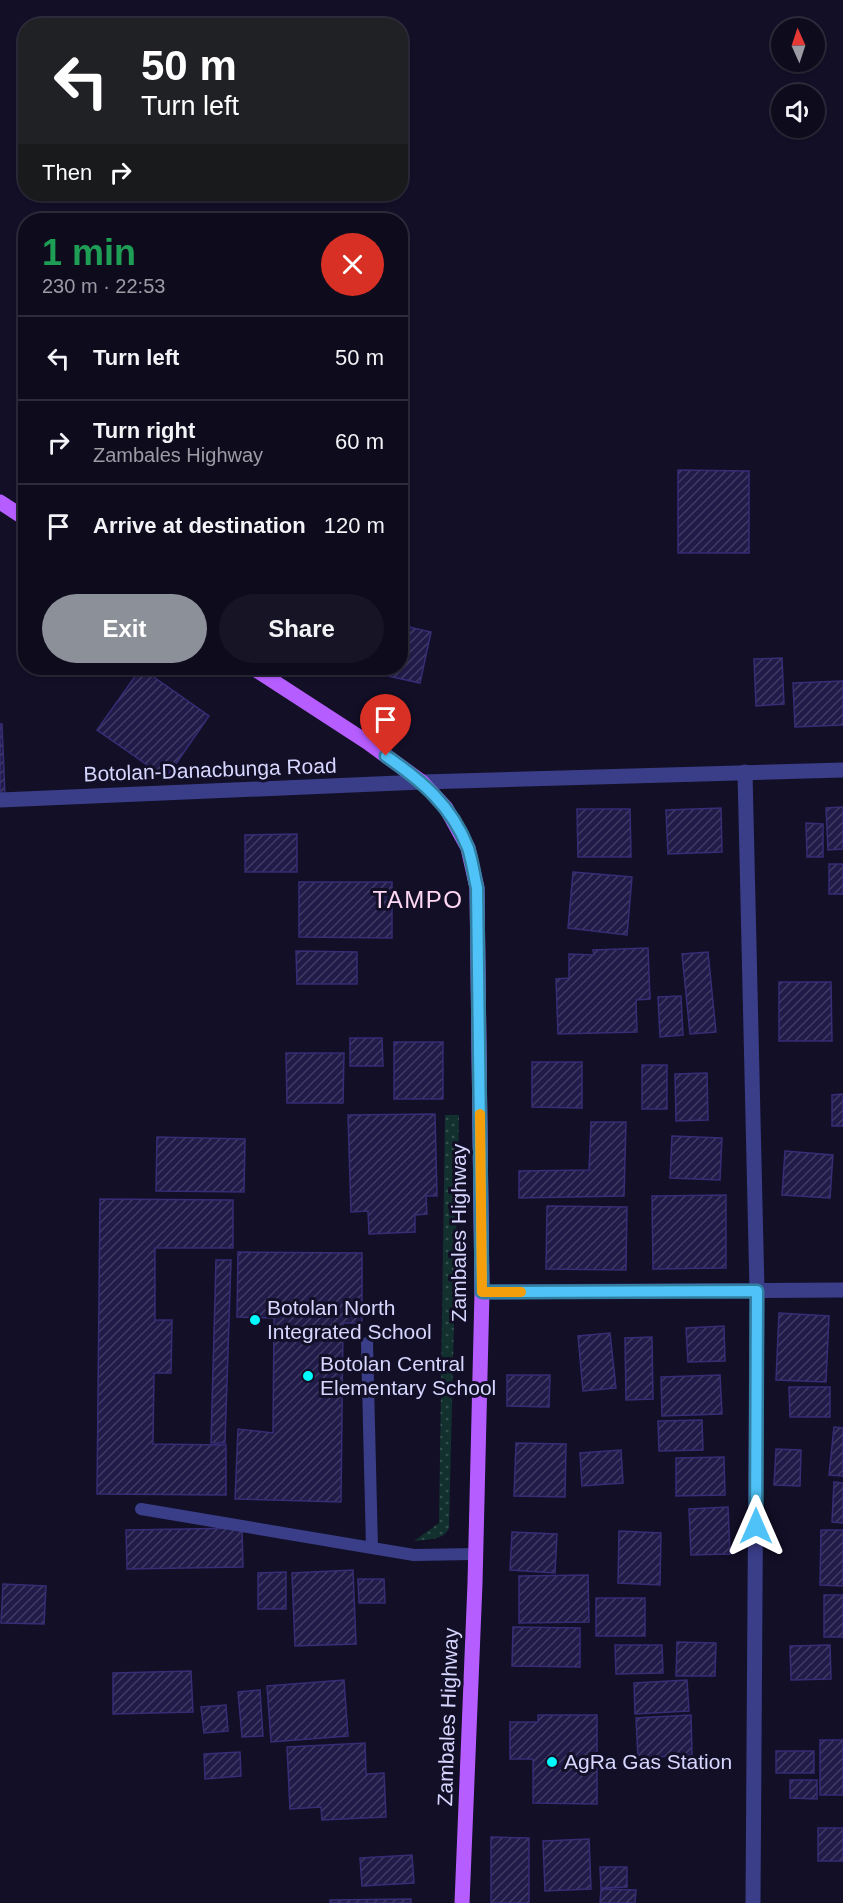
<!DOCTYPE html>
<meta charset="utf-8">
<style>
:root{--surface:#0e0b1d;--page:#171426;--text:#f1f3f6;--muted:#9b9ba4;--line:#2e2b3b;--accent:#8c9099}
body{margin:0;font-family:Helvetica,sans-serif;background:var(--page);color:var(--text);height:100vh;display:flex;flex-direction:column;font-size:22px;white-space:nowrap}
*{box-sizing:border-box;margin:0}
p{font-size:20px;color:var(--muted)}
.icon{flex:none;width:33px;height:33px;fill:none;stroke:currentColor;stroke-width:2;stroke-linecap:round;stroke-linejoin:round}
.map{position:relative;flex:1;overflow:hidden}
.panel{position:absolute;left:18px;top:213px;width:390px;height:462px;display:flex;flex-direction:column;background:var(--surface);border-radius:24px;box-shadow:0 2px 4px #0004,0 0 0 2px var(--line)}
.panel>*{flex:none}
.guide{position:absolute;left:18px;top:18px;width:390px;height:183px;border-radius:24px;box-shadow:0 2px 4px #0004,0 0 0 2px var(--line);background:#202124;color:#fff;overflow:hidden}
.needle{width:39px;rotate:357deg}
.buttons{position:absolute;left:771px;top:18px;display:grid;gap:12px}
.buttons a{display:grid;place-items:center;width:54px;height:54px;border-radius:50%;background:var(--surface);box-shadow:0 2px 4px #0004,0 0 0 2px var(--line);font-size:30px}
.pin{position:absolute;display:grid;place-items:center;width:51px;height:51px;color:#fff;margin:-62px -26px;border-radius:50% 50% 50% 0;rotate:-45deg;box-shadow:0 0 6px #0007}
.pin .icon{rotate:45deg}
.me{position:absolute;width:66px;margin:-33px;rotate:0deg;stroke-linejoin:round;filter:drop-shadow(0 0 4px #0008)}
.turn{display:flex;align-items:center;gap:21px;height:126px;padding:0 24px;font-size:27px}
.turn .icon{width:78px;height:78px;stroke-width:2.5}
.turn b{display:block;font-size:42px;line-height:51px}
.then{display:flex;align-items:center;height:57px;padding:0 24px;background:#0003;gap:12px;font-size:22px}
.round{display:grid;place-items:center;flex:none;width:63px;height:63px;border-radius:32px;background:var(--page)}
.overview{display:flex;align-items:center;justify-content:space-between;height:102px;padding:0 24px}
h1{font-size:36px;font-weight:700;line-height:45px;color:#1e9e55}
.button{display:flex;gap:12px;margin-top:auto;padding:12px 24px}
.button a{flex:1;height:69px;border-radius:36px;background:var(--accent);color:#fff;font-size:24px;font-weight:700;line-height:69px;text-align:center}
.button a+a{background:var(--page);color:var(--text)}
ul{padding:0;list-style:none}
li{display:flex;align-items:center;gap:18px;height:84px;padding:0 24px;border-top:2px solid var(--line)}
li div{flex:1}
li b{display:block;font-size:22px}
li em{font-style:normal}
.map>svg:first-child{display:block}
</style>
<div class="map">
<svg width="843" height="1903" viewBox="0 0 843 1903">
<defs>
<pattern id="grass-dots" width="8" height="8" patternUnits="userSpaceOnUse" patternTransform="scale(1.5)"><rect width="8" height="8" fill="#12312e"/><path d="M2 2h.1M6 6h.1" fill="none" stroke="#344e4d" stroke-width="1.8" stroke-linecap="round"/></pattern>
<pattern id="building-hatch" width="6" height="6" patternUnits="userSpaceOnUse" patternTransform="scale(1.5)"><rect width="6" height="6" fill="#211b49"/><path d="M-1 1l2-2M0 6l6-6M5 7l2-2" fill="none" stroke="#403b64"/></pattern>
</defs>
<rect width="100%" height="100%" fill="#120f27"/>
<path fill="url(#grass-dots)" d="M445 1115H459L449 1528C444 1541 426 1539 414 1541L439 1523Z"/>
<path fill="url(#building-hatch)" stroke="#362d75" stroke-width="1.5" d="M678 470 749 471V553H678Z
M400 625 431 632 420 683 352 668H400Z
M782 658 784 704 756 706 754 659Z
M141 668 209 716 166 778 97 730Z
M843 681V725L795 727 793 683Z
M0 724H2L5 795H0Z
M843 807V849L828 850 826 808Z
M721 808 722 852 668 854 666 810Z
M577 809H630L631 857H578Z
M806 823 823 824V857H807Z
M297 834V872H245V835Z
M829 864H843V894H829Z
M573 872 632 877 627 935 568 928Z
M299 882H392V938L299 937Z
M648 948 650 999 636 1000 637 1032 558 1034 556 979 569 978V954L594 955 593 950Z
M296 951 357 952V984H297Z
M708 952 716 1032 690 1034 682 954Z
M779 982H831L832 1041H779Z
M681 996 683 1035 660 1037 658 997Z
M350 1038H382L383 1066H350Z
M394 1042H443V1099H394Z
M286 1053H344L343 1103H287Z
M532 1062H582V1108L532 1107Z
M642 1065H667V1109H642Z
M707 1073 708 1120 676 1121 675 1074Z
M843 1094V1126H832V1095Z
M435 1114 437 1196H426L427 1214 415 1215V1232L369 1234 368 1211 351 1212 348 1115Z
M591 1122H626L624 1196 519 1198V1171L589 1170Z
M672 1136 722 1138 720 1180 670 1178Z
M157 1137 245 1139 244 1192 156 1191Z
M785 1151 833 1155 830 1198 782 1195Z
M726 1195V1268L653 1269 652 1196Z
M100 1199 233 1200V1248H155V1320H172L171 1373H154L153 1444 226 1445V1495L97 1494Z
M547 1206 627 1207 626 1270 546 1269Z
M238 1252 362 1253V1323H343L341 1502 235 1499 238 1429 273 1433 274 1318 237 1317Z
M216 1260H231L225 1443H211Z
M779 1313 829 1316 826 1382 776 1380Z
M724 1326 725 1361 688 1362 686 1328Z
M610 1333 616 1388 583 1391 578 1336Z
M652 1337 653 1399 626 1400 625 1338Z
M507 1375H550L549 1407 507 1406Z
M720 1375 722 1414 662 1416 661 1377Z
M789 1387H830V1417H790Z
M702 1420 703 1450 659 1451 658 1421Z
M834 1427 843 1428V1476L829 1475Z
M516 1443 566 1444 565 1497 514 1496Z
M776 1449 801 1450 800 1486 774 1485Z
M621 1450 623 1483 582 1486 580 1453Z
M724 1457 725 1495 676 1496V1458Z
M834 1482 843 1483V1523L832 1522Z
M728 1507 730 1554 691 1555 689 1509Z
M242 1528 243 1567 127 1569 126 1530Z
M821 1530H843V1586L820 1585Z
M619 1531 661 1533 660 1585 618 1583Z
M512 1532 557 1534 555 1573 510 1570Z
M353 1570 356 1644 295 1646 292 1573Z
M286 1572V1609H258V1573Z
M588 1575 589 1622 519 1623V1576Z
M358 1579H384L385 1603H359Z
M3 1584 46 1586 44 1624 1 1623Z
M824 1595H843V1637H824Z
M596 1598H645V1636H596Z
M513 1627 580 1628V1667L512 1666Z
M677 1642 716 1643 715 1676H676Z
M615 1645H662L663 1673 616 1674Z
M830 1645 831 1679 791 1680 790 1646Z
M191 1671 193 1712 113 1714V1673Z
M344 1680 348 1736 271 1742 267 1686Z
M687 1680 689 1711 635 1714 634 1683Z
M260 1690 263 1736 242 1737 238 1692Z
M226 1705 228 1731 204 1733 201 1707Z
M538 1715H597V1804L533 1803V1759H510V1722H538Z
M691 1715 692 1755 638 1758 636 1718Z
M820 1740H843V1795H820Z
M365 1743 366 1774 384 1773 386 1817 322 1820 321 1807 290 1809 287 1747Z
M776 1751H814V1773H776Z
M240 1752 241 1776 205 1779 204 1754Z
M790 1780H817V1799L790 1798Z
M818 1828H843V1861H818Z
M491 1837 529 1838V1903H491Z
M589 1839 591 1889 545 1891 543 1841Z
M412 1855 414 1883 362 1886 360 1858Z
M600 1867H627V1887L601 1888Z
M601 1889 636 1890 635 1903H600Z
M411 1899V1903H330V1900Z"/>
<g fill="none" stroke-linecap="round" stroke-linejoin="round">
<path stroke="#3a3d87" stroke-width="12" d="M367 1343 372 1548 414 1555 474 1554
M141 1509 372 1548"/>
<path stroke="#3a3d87" stroke-width="15" d="M745 772 757 1291 753 1903
M482 1292 843 1290"/>
<path stroke="#3a3d87" stroke-width="15" d="M0 800 422 782 843 770"/>
<path stroke="#b65dff" stroke-width="15" d="M0 502 26 519
M253 668 367 742 422 782 446 808 468 848 477 888 482 1292 475 1583 462 1903"/>
</g>
<g fill="none" stroke-linecap="round" stroke-linejoin="round">
<defs>
<path id="route" d="M386 756C422 781 451 805 468 848 472 860 474 875 477 888L482 1292 757 1291 756 1526"/>
</defs>
<use href="#route" stroke="#337fa1" stroke-width="15"/>
<use href="#route" stroke="#4fc3f7" stroke-width="10"/>
<path stroke="#f59e0b" stroke-width="10" d="M480 1114 482 1292H521"/>
</g>
<g fill="#02faff" stroke="#120f27" stroke-width="2">
<circle cx="255" cy="1320" r="6"/>
<circle cx="308" cy="1376" r="6"/>
<circle cx="552" cy="1762" r="6"/>
</g>
<g text-anchor="middle" stroke-width="6" stroke-linejoin="round" paint-order="stroke">
<g font-size="21" fill="#d7d6ff" stroke="#120f27">
<text transform="translate(210 770) rotate(-2)" y="7">Botolan-Danacbunga Road</text>
<text transform="translate(459 1233) rotate(-90)" y="7">Zambales Highway</text>
<text transform="translate(448 1717) rotate(-88)" y="7">Zambales Highway</text>
</g>
<g font-size="21" fill="#d7d6ff" stroke="#120f27" text-anchor="start">
<text x="267" y="1315">Botolan North<tspan x="267" dy="24">Integrated School</tspan></text>
<text x="320" y="1371">Botolan Central<tspan x="320" dy="24">Elementary School</tspan></text>
<text x="564" y="1769">AgRa Gas Station</text>
</g>
<g font-size="24" letter-spacing="1.5" fill="#ffd8f4" stroke="#120f27">
<text x="418" y="908">TAMPO</text>
</g>
</g>
</svg>
<div class="buttons">
<a><svg class="needle" viewBox="-14 -14 28 28"><path d="M0-13l5 13h-10z" fill="#e53935"/><path d="M0 13l5-13h-10z" fill="#9b9ba4"/></svg></a>
<a><svg class="icon" aria-label="sound" viewBox="0 0 24 24"><path d="M4 9h4l5-4v14l-5-4H4zM17 9q2 3 0 6"/></svg></a>
</div>
<div class="pin" style="left:386px;top:756px;background:#d93025"><svg class="icon" aria-label="arrive" viewBox="0 0 24 24"><path d="M6 21V4h12l-3 4 3 4H6"/></svg></div>
<svg class="me" style="left:756px;top:1526px" viewBox="-20 -20 40 40"><path d="M0-17L14 15 0 8-14 15z" fill="#4fc3f7" stroke="#fff" stroke-width="4"/></svg>
<div class="guide">
<div class="turn"><svg class="icon" aria-label="left" viewBox="0 0 24 24"><path d="M17 20v-9H6M10 6l-5 5 5 5"/></svg><div><b>50 m</b>Turn left</div></div>
<div class="then">Then<svg class="icon" aria-label="right" viewBox="0 0 24 24"><path d="M7 20v-9h11M14 6l5 5-5 5"/></svg></div>
</div>
<section class="panel">
<div class="overview"><div><h1>1 min</h1><p>230 m · 22:53</p></div><a class="round" style="background:#d93025;color:#fff"><svg class="icon" aria-label="close" viewBox="0 0 24 24"><path d="M6 6l12 12M18 6L6 18"/></svg></a></div>
<ul>
<li><svg class="icon" aria-label="left" viewBox="0 0 24 24"><path d="M17 20v-9H6M10 6l-5 5 5 5"/></svg><div><b>Turn left</b></div><em>50 m</em></li>
<li><svg class="icon" aria-label="right" viewBox="0 0 24 24"><path d="M7 20v-9h11M14 6l5 5-5 5"/></svg><div><b>Turn right</b><p>Zambales Highway</p></div><em>60 m</em></li>
<li><svg class="icon" aria-label="arrive" viewBox="0 0 24 24"><path d="M6 21V4h12l-3 4 3 4H6"/></svg><div><b>Arrive at destination</b></div><em>120 m</em></li>
</ul>
<div class="button"><a>Exit</a><a>Share</a></div>
</section>
</div>
